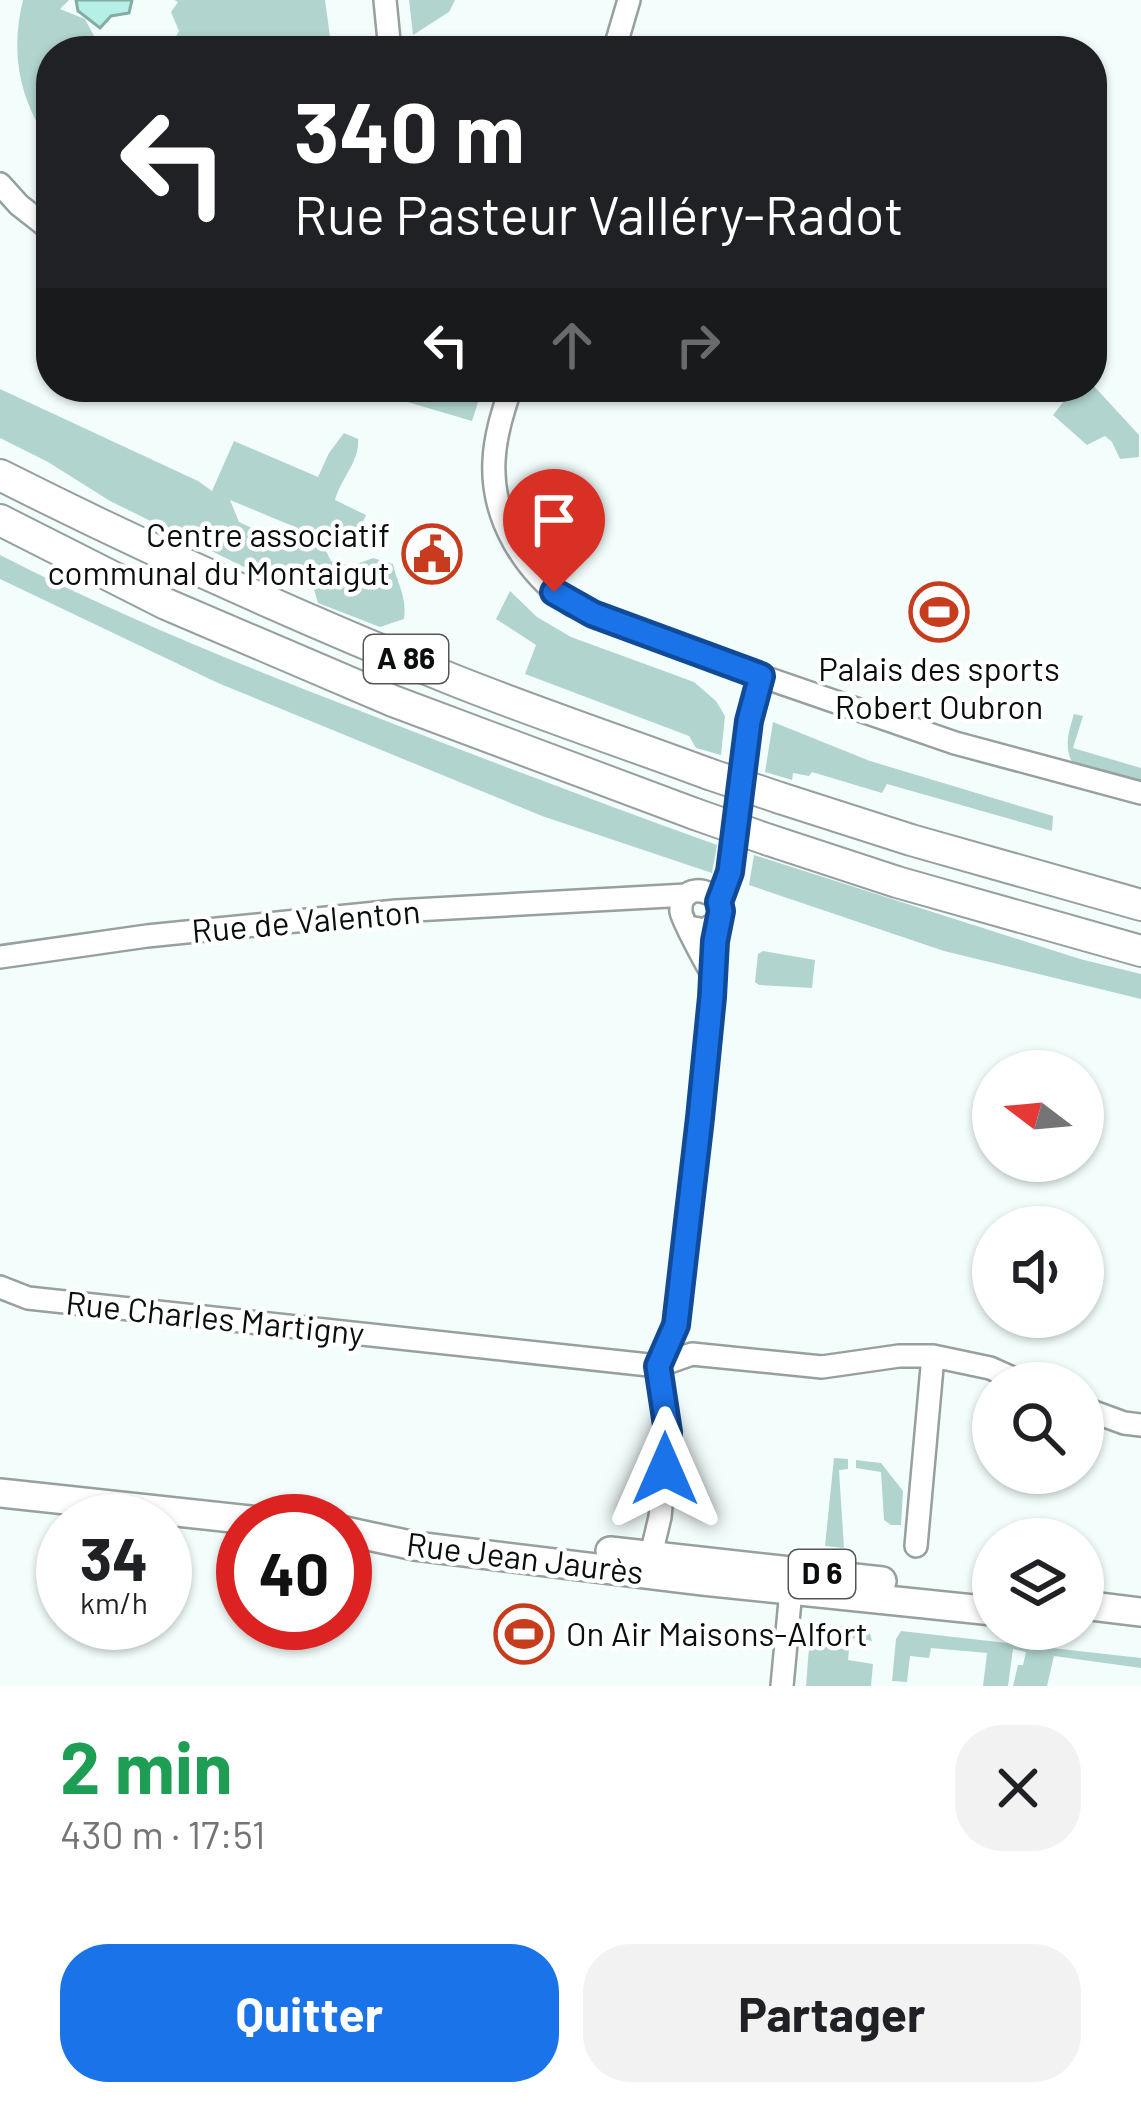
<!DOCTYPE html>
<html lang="fr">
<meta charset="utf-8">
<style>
:root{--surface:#fff;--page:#f2f2f2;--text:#202124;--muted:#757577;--accent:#1a73e8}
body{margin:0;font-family:Barlow,sans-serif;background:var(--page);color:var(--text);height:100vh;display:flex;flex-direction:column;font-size:45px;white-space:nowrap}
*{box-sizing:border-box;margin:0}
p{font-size:39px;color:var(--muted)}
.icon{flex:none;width:66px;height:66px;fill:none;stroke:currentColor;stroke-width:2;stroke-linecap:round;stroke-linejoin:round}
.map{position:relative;height:1686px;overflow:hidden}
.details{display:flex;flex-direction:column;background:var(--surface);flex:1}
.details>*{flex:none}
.banner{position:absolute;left:36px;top:36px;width:1071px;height:366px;border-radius:48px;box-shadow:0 3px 9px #0004;background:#202124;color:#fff;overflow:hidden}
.needle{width:78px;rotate:286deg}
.fabs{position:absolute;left:972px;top:1050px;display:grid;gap:24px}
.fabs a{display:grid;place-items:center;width:132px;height:132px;border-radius:50%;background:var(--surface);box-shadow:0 3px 9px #0004;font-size:60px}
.speed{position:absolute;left:36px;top:1494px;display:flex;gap:24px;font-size:60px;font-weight:700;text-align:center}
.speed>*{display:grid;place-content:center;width:156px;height:156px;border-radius:50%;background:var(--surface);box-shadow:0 3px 9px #0004;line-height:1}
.speed small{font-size:30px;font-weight:400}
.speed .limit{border:18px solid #d22;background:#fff;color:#111}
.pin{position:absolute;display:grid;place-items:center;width:102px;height:102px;color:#fff;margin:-123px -51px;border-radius:50% 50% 50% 0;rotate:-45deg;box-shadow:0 0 12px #0007}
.pin .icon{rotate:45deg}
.me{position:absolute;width:132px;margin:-66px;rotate:0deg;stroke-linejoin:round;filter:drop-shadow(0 0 9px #0008)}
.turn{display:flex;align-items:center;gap:42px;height:252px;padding:0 60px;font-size:54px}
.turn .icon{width:156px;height:156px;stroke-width:2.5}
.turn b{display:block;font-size:84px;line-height:102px}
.lanes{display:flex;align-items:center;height:114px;padding:0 60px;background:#0003;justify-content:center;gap:60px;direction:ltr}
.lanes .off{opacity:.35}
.round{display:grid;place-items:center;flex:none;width:126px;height:126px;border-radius:48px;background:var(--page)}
.head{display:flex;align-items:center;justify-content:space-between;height:204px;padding:0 60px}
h1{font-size:72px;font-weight:700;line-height:90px;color:#1e9e55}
.primary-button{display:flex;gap:24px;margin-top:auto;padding:24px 60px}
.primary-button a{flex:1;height:138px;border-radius:48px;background:var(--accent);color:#fff;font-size:48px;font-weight:700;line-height:138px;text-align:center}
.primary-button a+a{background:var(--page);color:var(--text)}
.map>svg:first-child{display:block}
</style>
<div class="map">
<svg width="1141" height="1686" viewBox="0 0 1141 1686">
<rect width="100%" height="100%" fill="#f3fefc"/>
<path fill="#b2d4ce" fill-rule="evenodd" d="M23 0H69L60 9 85 19 102 51H51V144C19 101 10 52 23 0Z
M174 0H325L332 51H168L179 31 171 12 178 2Z
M409 0H455L449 12 413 35Z
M1092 384 1139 435V457L1120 459 1112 442 1105 436 1087 445 1053 415 1075 387H1092Z
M397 387H483L472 421 394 398 390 393Z
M0 389 198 481 212 491 234 441 318 477 329 453 344 433 358 439C360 461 341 478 335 500L366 515 353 544 327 532 323 545 331 561 352 566 373 558 393 564C398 586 407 596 404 619L380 627 318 603 313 586 280 575 248 569 110 501 48 462 0 438ZM230 500 295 527 288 545 239 522Z
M0 555C117 615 241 665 363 712 481 758 598 802 717 845L712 873 542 816 218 683 0 579Z
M510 591 537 617 571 637 694 682 716 701 725 716 721 755 696 748 689 736 525 674 536 645 496 619Z
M1074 714 1083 716 1073 748 1141 768V784L1075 767C1063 749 1068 734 1074 714Z
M773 722 870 761 1053 816 1052 831 887 784 882 793 812 772 809 776 793 773 792 780 765 772Z
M754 855 1080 959 1141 974V999L944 951 749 885Z
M763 951 815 960 812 988 759 985 755 982 758 954Z
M834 1458 848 1459V1469L839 1470 844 1548 825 1546Z
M856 1460 881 1463 903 1491 901 1525H891L884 1520 881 1472 856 1468Z
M811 1622 869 1630 872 1641 841 1637 839 1648 849 1650 848 1660 873 1664 871 1686H806Z
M901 1631 1141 1658V1668L1054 1656 1047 1686H1013L1018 1665H1023L1026 1652 1013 1649 1008 1686H983L987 1653 931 1648 929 1658 910 1656 907 1682 892 1681 896 1639Z"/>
<path fill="#b5efe5" stroke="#82aca4" stroke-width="3" d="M76 0H132L129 13 111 16 100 28 78 11Z"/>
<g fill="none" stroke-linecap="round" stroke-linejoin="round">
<defs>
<path id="minor" d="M385 0 390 51
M614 51 629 0
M0 184 19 205 51 230
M511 387C503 411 495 436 494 461 491 519 525 573 572 605L697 654 955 743 1141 793
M719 902 730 872 749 721 761 676
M689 927 705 930 718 921 721 905C709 885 679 885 681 912 681 918 707 965 712 974
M0 957 147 936 396 911 687 895
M0 1287 28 1298 658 1366 692 1354 822 1367 899 1356H933L990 1368 1024 1383
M1083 1408 1124 1423 1141 1425
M916 1546 933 1356
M651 1555 660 1517 668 1433 658 1366 676 1325 713 996 717 922
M782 1686 791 1590"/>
<path id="major" d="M0 1493 260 1521
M345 1531 415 1546 703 1581 993 1611
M610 1551 882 1581
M1083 1605 1141 1612"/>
<path id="highway" d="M0 475C147 549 298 617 451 679 536 713 623 742 709 774
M0 520 166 604 393 701 695 814
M780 798 911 840 1141 905
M769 840 897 882 1141 951"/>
</defs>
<use href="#minor" stroke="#96a09e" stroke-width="26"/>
<use href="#major" stroke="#96a09e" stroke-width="32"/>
<use href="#highway" stroke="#96a09e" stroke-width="34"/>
<use href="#minor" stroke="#fff" stroke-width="21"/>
<use href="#major" stroke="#fff" stroke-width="27"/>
<use href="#highway" stroke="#fff" stroke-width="30"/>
<defs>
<path id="highway-bridge" d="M709 774 780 798
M695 814 769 840"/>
</defs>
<use href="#highway-bridge" stroke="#96a09e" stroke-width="34" stroke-linecap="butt"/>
<use href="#highway-bridge" stroke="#fff" stroke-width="30"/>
</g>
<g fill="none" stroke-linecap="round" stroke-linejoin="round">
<defs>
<path id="route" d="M554 592 593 614 761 676 749 721 730 872 719 902 721 911 715 941 712 997 700 1118 676 1325 658 1366 668 1432 665 1469"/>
</defs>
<use href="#route" stroke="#114b97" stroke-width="30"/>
<use href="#route" stroke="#1a73e8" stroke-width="21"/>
</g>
<defs>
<symbol id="civic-ring" viewBox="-11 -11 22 22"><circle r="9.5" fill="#fff" stroke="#c63c1d" stroke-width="1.5"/><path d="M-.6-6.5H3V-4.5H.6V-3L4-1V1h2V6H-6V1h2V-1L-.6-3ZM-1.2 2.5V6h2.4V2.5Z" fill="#c63c1d"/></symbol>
<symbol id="stadium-ring" viewBox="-11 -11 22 22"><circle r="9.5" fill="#fff" stroke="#c63c1d" stroke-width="1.5"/><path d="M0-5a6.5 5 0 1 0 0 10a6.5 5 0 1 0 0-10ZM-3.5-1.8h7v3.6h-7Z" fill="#c63c1d"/></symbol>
</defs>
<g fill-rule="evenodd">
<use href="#civic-ring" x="399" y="521" width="66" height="66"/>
<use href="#stadium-ring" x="906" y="579" width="66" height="66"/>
<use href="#stadium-ring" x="491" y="1601" width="66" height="66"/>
</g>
<g text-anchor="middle" stroke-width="9" stroke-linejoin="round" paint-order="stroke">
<g fill="#fff" stroke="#545656" stroke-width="3">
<rect x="364" y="635" width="84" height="48" rx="9"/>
<rect x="789" y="1550" width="66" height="48" rx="9"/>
</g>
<g font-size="30" font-weight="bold" fill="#0b0e0e">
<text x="406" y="669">A 86</text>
<text x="822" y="1584">D 6</text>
</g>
<g font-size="33" fill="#0b0e0e" stroke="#fff" text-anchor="end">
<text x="390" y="547">Centre associatif<tspan x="390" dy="38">communal du Montaigut</tspan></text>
<text x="939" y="681" text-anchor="middle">Palais des sports<tspan x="939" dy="38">Robert Oubron</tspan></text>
<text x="566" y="1646" text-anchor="start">On Air Maisons-Alfort</text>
</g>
<g font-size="33" fill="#0b0e0e" stroke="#fff">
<text transform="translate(306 921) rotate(-5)" y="12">Rue de Valenton</text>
<text transform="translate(215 1318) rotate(6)" y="12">Rue Charles Martigny</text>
<text transform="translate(525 1558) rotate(7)" y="12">Rue Jean Jaurès</text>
</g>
</g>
</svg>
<div class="fabs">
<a><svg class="needle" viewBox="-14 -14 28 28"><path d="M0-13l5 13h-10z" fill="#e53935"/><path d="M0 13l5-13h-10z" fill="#757577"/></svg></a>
<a><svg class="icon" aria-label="sound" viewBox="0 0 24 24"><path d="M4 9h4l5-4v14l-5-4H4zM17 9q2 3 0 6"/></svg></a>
<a><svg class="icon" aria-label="search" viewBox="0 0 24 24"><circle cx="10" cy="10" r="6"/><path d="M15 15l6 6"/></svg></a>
<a><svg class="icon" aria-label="layers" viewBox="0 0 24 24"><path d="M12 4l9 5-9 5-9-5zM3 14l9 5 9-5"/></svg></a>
</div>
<div class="speed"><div>34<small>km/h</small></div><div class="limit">40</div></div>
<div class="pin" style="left:554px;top:592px;background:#d93025"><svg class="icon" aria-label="arrive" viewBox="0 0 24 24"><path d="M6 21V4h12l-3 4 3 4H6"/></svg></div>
<svg class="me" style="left:665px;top:1469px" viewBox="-20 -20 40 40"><path d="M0-17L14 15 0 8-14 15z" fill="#1a73e8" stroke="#fff" stroke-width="4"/></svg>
<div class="banner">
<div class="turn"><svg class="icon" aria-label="left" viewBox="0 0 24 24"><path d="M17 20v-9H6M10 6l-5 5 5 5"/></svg><div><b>340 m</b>Rue Pasteur Valléry-Radot</div></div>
<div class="lanes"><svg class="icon" aria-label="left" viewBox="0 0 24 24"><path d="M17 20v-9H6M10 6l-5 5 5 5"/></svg><svg class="icon off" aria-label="ahead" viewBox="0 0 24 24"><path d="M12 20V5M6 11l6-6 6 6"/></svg><svg class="icon off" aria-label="right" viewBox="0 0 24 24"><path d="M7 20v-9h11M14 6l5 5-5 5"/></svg></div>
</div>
</div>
<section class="details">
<div class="head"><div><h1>2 min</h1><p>430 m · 17:51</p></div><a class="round"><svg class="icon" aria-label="close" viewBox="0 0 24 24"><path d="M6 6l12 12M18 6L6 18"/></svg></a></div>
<div class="primary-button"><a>Quitter</a><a>Partager</a></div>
</section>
